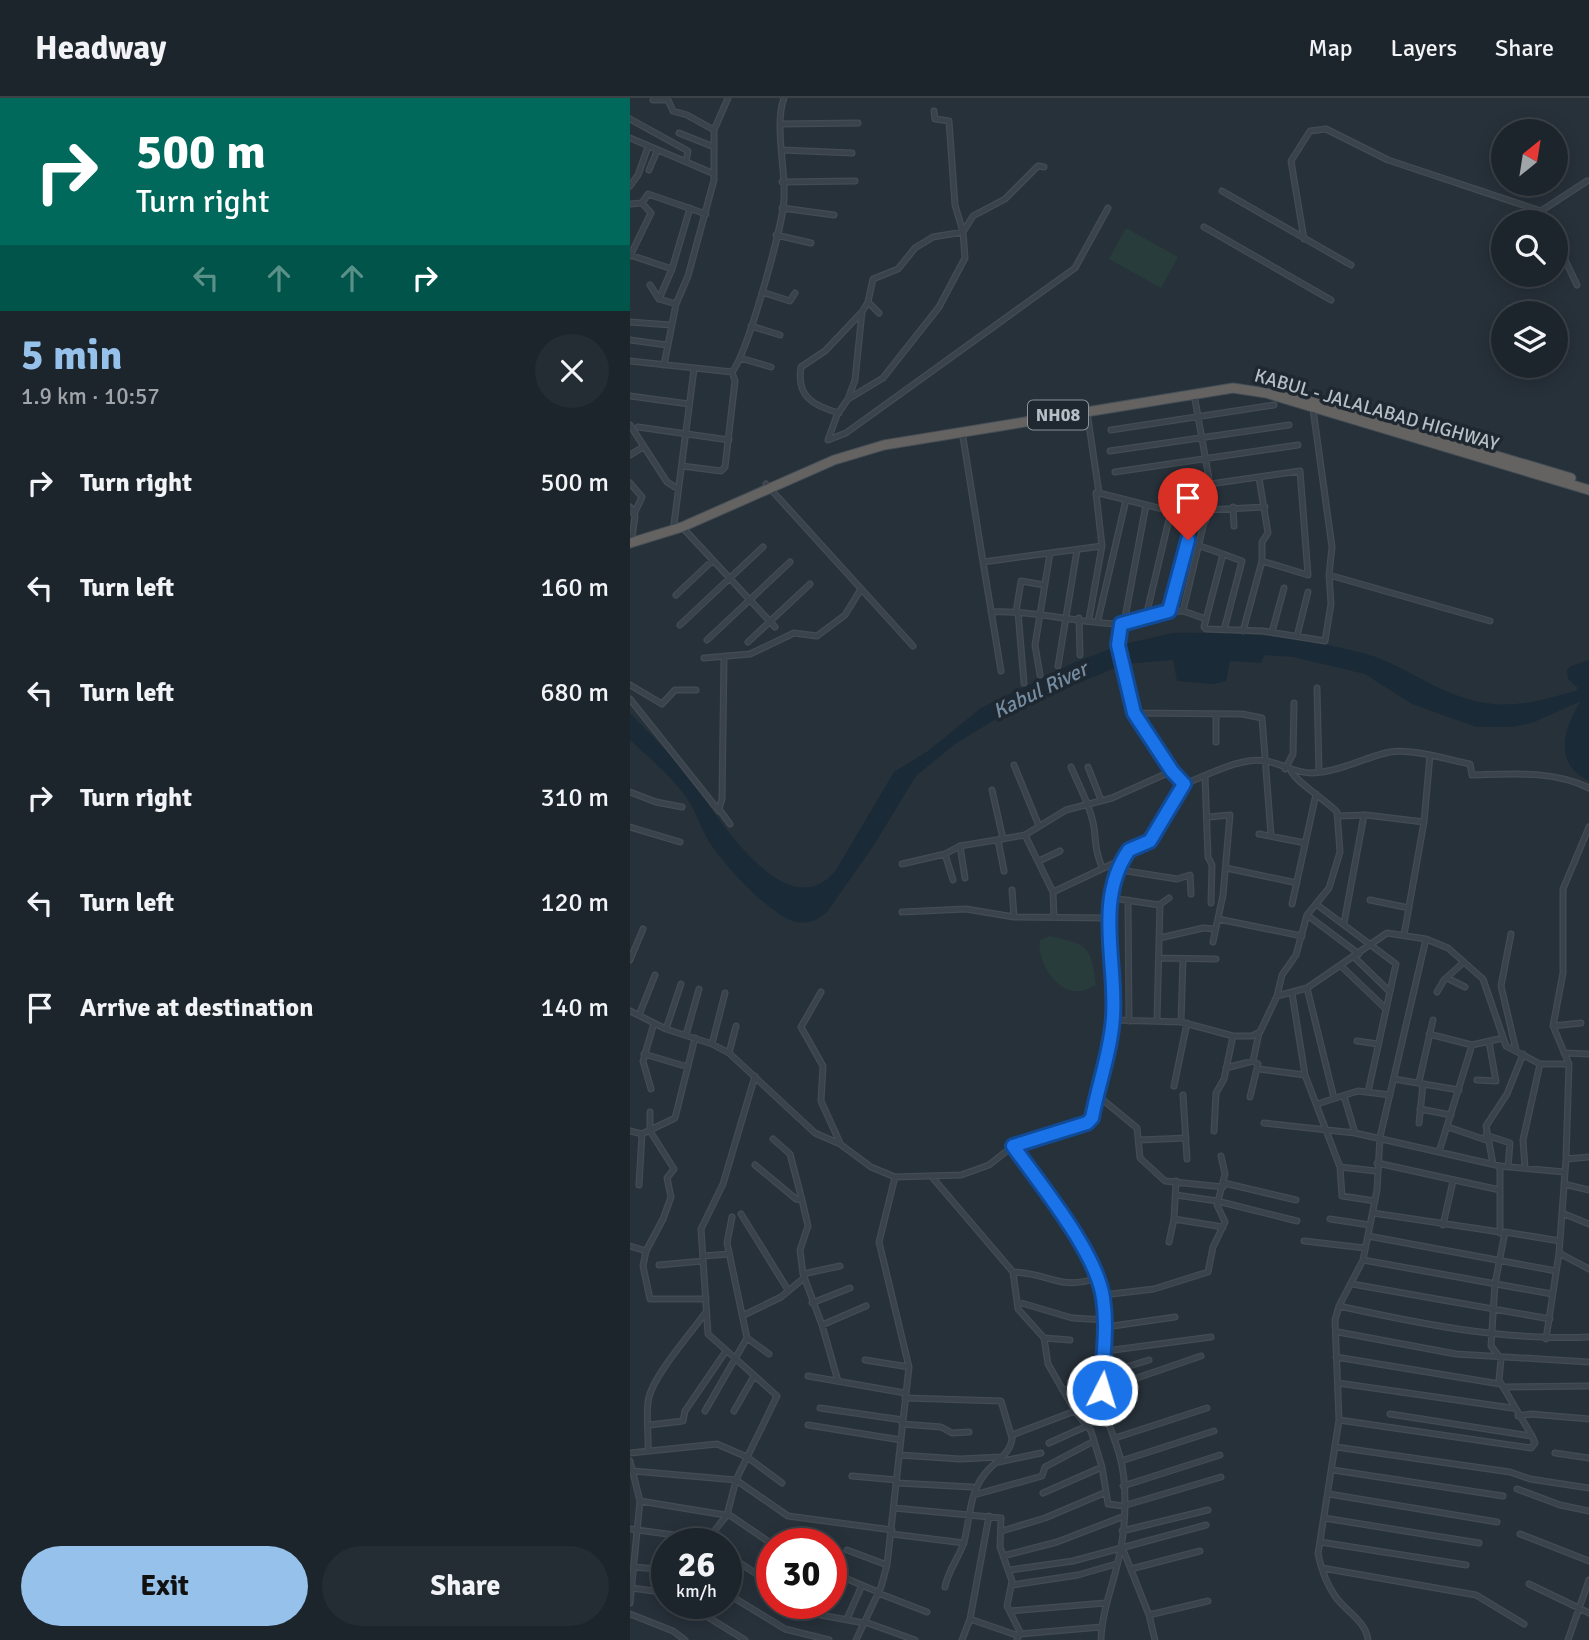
<!DOCTYPE html>
<meta charset="utf-8">
<style>
:root{--surface:#1d252c;--page:#252d34;--text:#f1f3f6;--muted:#a0a5a9;--line:#3b4248;--accent:#96c1eb}
body{margin:0;font-family:Signika,sans-serif;background:var(--page);color:var(--text);height:100vh;display:flex;flex-direction:column;font-size:26px;white-space:nowrap}
*{box-sizing:border-box;margin:0}
p{font-size:23px;color:var(--muted)}
.icon{flex:none;width:38px;height:38px;fill:none;stroke:currentColor;stroke-width:2;stroke-linecap:round;stroke-linejoin:round}
.map{position:relative;flex:1;overflow:hidden}
.sheet{display:flex;flex-direction:column;background:var(--surface);width:630px}
.sheet>*{flex:none}
.hud{background:#00695c;color:#fff;overflow:hidden}
.needle{width:46px;rotate:30deg}
.tools{position:absolute;left:861px;top:21px;display:grid;gap:14px}
.tools a{display:grid;place-items:center;width:77px;height:77px;border-radius:50%;background:var(--surface);box-shadow:0 4px 18px #0003,0 0 0 2px var(--line);font-size:35px}
.speed{position:absolute;left:21px;top:1430px;display:flex;gap:14px;font-size:35px;font-weight:700;text-align:center}
.speed>*{display:grid;place-content:center;width:91px;height:91px;border-radius:50%;background:var(--surface);box-shadow:0 4px 18px #0003,0 0 0 2px var(--line);line-height:1}
.speed small{font-size:18px;font-weight:400}
.speed .limit{border:10px solid #d22;background:#fff;color:#111}
.pin{position:absolute;display:grid;place-items:center;width:60px;height:60px;color:#fff;margin:-72px -30px;border-radius:50% 50% 50% 0;rotate:-45deg;box-shadow:0 0 7px #0007}
.pin .icon{rotate:45deg}
.me{position:absolute;width:77px;margin:-38px;rotate:5deg;stroke-linejoin:round;filter:drop-shadow(0 0 5px #0008)}
.turn{display:flex;align-items:center;gap:24px;height:147px;padding:0 21px;font-size:32px}
.turn .icon{width:91px;height:91px;stroke-width:2.5}
.turn b{display:block;font-size:49px;line-height:60px}
.lanes{display:flex;align-items:center;height:66px;padding:0 21px;background:#0003;justify-content:center;gap:35px;direction:ltr}
.lanes .off{opacity:.35}
.round{display:grid;place-items:center;flex:none;width:74px;height:74px;border-radius:37px;background:var(--page)}
.overview{display:flex;align-items:center;justify-content:space-between;height:119px;padding:0 21px}
h1{font-size:42px;font-weight:700;line-height:52px;color:var(--accent)}
.cta{display:flex;gap:14px;margin-top:auto;padding:14px 21px}
.cta a{flex:1;height:80px;border-radius:42px;background:var(--accent);color:#111;font-size:28px;font-weight:700;line-height:80px;text-align:center}
.cta a+a{background:var(--page);color:var(--text)}
ul{padding:0;list-style:none}
li{display:flex;align-items:center;gap:21px;height:105px;padding:0 21px}
li div{flex:1}
li b{display:block;font-size:26px}
li em{font-style:normal}
header{display:flex;align-items:center;gap:42px;box-sizing:border-box;height:98px;padding:0 35px;background:var(--surface);border-bottom:2px solid var(--line)}
header strong{font-size:33px}
nav{display:flex;gap:38px;margin-inline-start:auto;font-size:24px}
main{display:flex;flex:1;min-height:0}
.map>svg:first-child{display:block}
</style>
<header>
<strong>Headway</strong>
<nav><a>Map</a><a>Layers</a><a>Share</a></nav>
</header>
<main>
<section class="sheet">
<div class="hud">
<div class="turn"><svg class="icon" aria-label="right" viewBox="0 0 24 24"><path d="M7 20v-9h11M14 6l5 5-5 5"/></svg><div><b>500 m</b>Turn right</div></div>
<div class="lanes"><svg class="icon off" aria-label="left" viewBox="0 0 24 24"><path d="M17 20v-9H6M10 6l-5 5 5 5"/></svg><svg class="icon off" aria-label="ahead" viewBox="0 0 24 24"><path d="M12 20V5M6 11l6-6 6 6"/></svg><svg class="icon off" aria-label="ahead" viewBox="0 0 24 24"><path d="M12 20V5M6 11l6-6 6 6"/></svg><svg class="icon" aria-label="right" viewBox="0 0 24 24"><path d="M7 20v-9h11M14 6l5 5-5 5"/></svg></div>
</div>
<div class="overview"><div><h1>5 min</h1><p>1.9 km · 10:57</p></div><a class="round"><svg class="icon" aria-label="close" viewBox="0 0 24 24"><path d="M6 6l12 12M18 6L6 18"/></svg></a></div>
<ul>
<li><svg class="icon" aria-label="right" viewBox="0 0 24 24"><path d="M7 20v-9h11M14 6l5 5-5 5"/></svg><div><b>Turn right</b></div><em>500 m</em></li>
<li><svg class="icon" aria-label="left" viewBox="0 0 24 24"><path d="M17 20v-9H6M10 6l-5 5 5 5"/></svg><div><b>Turn left</b></div><em>160 m</em></li>
<li><svg class="icon" aria-label="left" viewBox="0 0 24 24"><path d="M17 20v-9H6M10 6l-5 5 5 5"/></svg><div><b>Turn left</b></div><em>680 m</em></li>
<li><svg class="icon" aria-label="right" viewBox="0 0 24 24"><path d="M7 20v-9h11M14 6l5 5-5 5"/></svg><div><b>Turn right</b></div><em>310 m</em></li>
<li><svg class="icon" aria-label="left" viewBox="0 0 24 24"><path d="M17 20v-9H6M10 6l-5 5 5 5"/></svg><div><b>Turn left</b></div><em>120 m</em></li>
<li><svg class="icon" aria-label="arrive" viewBox="0 0 24 24"><path d="M6 21V4h12l-3 4 3 4H6"/></svg><div><b>Arrive at destination</b></div><em>140 m</em></li>
</ul>
<div class="cta"><a>Exit</a><a>Share</a></div>
</section>
<div class="map">
<svg width="959" height="1542" viewBox="0 0 959 1542">
<rect width="100%" height="100%" fill="#27313a"/>
<path fill="#293c3c" d="M496 130 548 159 531 190 479 161Z
M420 838C458 847 461 847 466 887 461 889 455 893 450 893 426 896 406 862 410 842Z"/>
<path fill="#1b2a37" d="M542 535C608 534 670 538 733 555 756 561 776 573 797 584 856 614 884 611 945 593L948 590 938 581 937 572 941 568 959 562V683C923 666 933 631 951 603L902 625 882 629H846L782 606 735 576 663 559 634 557 631 565 600 563 596 583 582 586 547 583 543 562 495 566 376 615 325 646 286 678 242 750 197 814C187 823 176 827 163 823 137 814 92 765 78 742 69 726 65 710 53 695 38 675 18 659 0 642V615C20 636 41 656 58 678 83 711 156 835 206 772L264 674 298 653 351 610 443 565 491 547Z"/>
<g fill="none" stroke-linecap="round" stroke-linejoin="round">
<defs>
<path id="minor" d="M23 2H38L43 13 57 17 84 32
M0 21 58 53 56 64
M152 26 228 25
M49 35 84 49
M0 40 82 75
M152 52 222 55
M414 69 408 68 375 101 343 118 333 134 335 160 309 209 253 280 218 301 207 317 198 342 216 335 445 170 478 110
M19 72 27 53
M152 84 225 83
M0 88 8 77 18 49
M592 93 721 167
M0 106 12 105
M152 110 204 117
M911 113 957 83
M574 129 701 202
M146 137 181 145
M674 141 661 63 680 33 696 31 758 62 911 113 917 124
M926 143 947 187
M0 157 42 171
M0 158 21 115 12 105 18 96 76 116
M20 187 29 201 46 206
M132 194 160 203 165 195
M29 201 42 171 60 110
M249 215 238 204 243 181 268 171 285 150 303 139 333 134 325 107 319 23 305 21 304 13
M0 224 41 227
M121 228 150 237
M0 242 37 247
M110 260 141 269
M0 263 102 274
M34 267 46 206 58 178 84 82V32L98 0
M102 274C117 256 153 128 154 101 156 72 144 27 154 0
M564 296 580 386 670 373 678 477 632 463
M0 298 59 306
M218 301 225 282 232 214 238 204
M456 307 469 395 576 422
M683 311 702 449 699 477
M209 315C184 308 166 299 171 269L195 253 232 214
M0 327 37 384 48 391
M8 329 99 342
M481 332 644 307
M332 333 353 464
M480 353 659 327
M0 357 13 349
M52 368 91 373 95 369 105 283 102 274
M485 374 668 347
M0 385 12 399 4 416
M136 386 283 548
M0 409 5 418 2 440
M603 409 604 428
M44 426 64 271
M52 429 145 529
M570 448 593 456 574 529 576 531 633 533 695 543 701 506 699 477 860 523
M593 456 612 463 594 532
M46 497 82 463
M539 513 563 419
M553 513 576 521
M361 514C404 512 447 525 490 526 506 526 529 513 553 513L577 412 635 409
M386 514 391 483 414 487
M388 514 394 585
M516 518 541 413
M449 520 450 557
M459 521 472 448
M468 522 496 402
M494 525 516 407
M491 526 488 547 499 585 504 615 542 673 554 686C576 678 612 658 636 663 653 666 664 675 682 675 710 674 735 659 760 654 781 650 819 662 840 666L842 677C881 676 923 672 959 690
M50 527 133 449
M613 533 632 463V444L638 435 629 380
M642 534 654 490
M667 538 678 494
M77 542 160 464
M118 544 180 486
M74 560 120 556 164 535 187 538 215 517 231 491
M94 560 92 701 89 711 100 726
M428 568 447 452
M371 573 353 464 472 448 466 395H469
M410 577 405 547 420 455
M0 587 32 606 45 592H66
M687 590 689 674
M0 601 89 713
M505 615 612 616 632 620 641 737
M586 616V644
M384 667 409 728
M441 669C450 690 464 715 465 738 466 750 467 757 472 769
M458 669 471 702
M655 671 663 656 664 605
M575 678 578 759 582 767 581 805
M362 692 373 741
M0 694 26 704 52 709
M708 718 736 717 794 724
M579 719 600 717 593 797 583 844
M0 729 50 744
M629 736 675 745
M395 737 423 794 424 819
M368 742 374 773
M330 748 335 780
M315 756 323 782
M409 763 430 753
M272 766 315 756 330 748 395 737 436 712 482 700 542 673
M596 770 667 785
M490 772 547 781 560 777 561 796
M382 792 384 819
M423 794 493 761
M482 800 529 807 539 800
M498 802 499 923
M740 802 779 810
M662 806 686 696
M686 806 766 866 738 994
M272 814 336 811 384 819 478 820
M677 817 729 856
M588 821 672 838
M714 825 734 717
M881 836 871 888 886 952
M774 837 794 724 800 657
M530 840 573 830 585 831
M724 859 759 893
M529 860 586 861
M0 862 13 831
M711 868 755 910
M817 880 835 889
M677 890 704 1000
M191 894 171 929 193 968 191 1003 210 1045
M807 894 814 882 834 864
M662 895 675 977 710 1069 746 1073
M647 898 652 877 666 857 677 817 699 790 710 754 707 714C697 703 666 684 661 673
M0 913 36 931 82 946 99 955 185 1035 210 1046 241 1069 265 1079 331 1077 359 1067 383 1048C410 1086 464 1152 473 1197 480 1236 467 1275 475 1313 479 1329 486 1344 490 1359 497 1384 496 1423 491 1449 486 1481 472 1509 471 1542
M9 917 25 877
M483 922 551 924 603 938H622L630 934 647 898 677 890 757 835 796 841 818 850 853 881 876 948 910 966H939
M527 922 530 806
M551 924 553 861
M923 928 951 925
M36 931 51 886
M799 936 842 947 873 940
M56 937 69 891
M727 943 748 946
M82 946 95 895
M99 955 106 928
M934 955 959 956
M14 956 58 969
M623 963 629 935
M596 970 623 963 628 966 620 999
M629 971 675 977
M764 981 829 992
M847 982 866 983 859 944
M789 984 803 922
M544 988 557 925
M21 991 13 963 24 925
M467 997 507 1030 510 1060 535 1083 593 1089
M553 997 557 1061
M714 998 725 1035
M687 1006 728 993 760 997
M790 1011 821 1017
M20 1014V1033L44 1071 37 1080 41 1099 33 1121 16 1153 13 1168 20 1201H76
M634 1025 725 1035 870 1068 934 1074
M789 1025 793 986
M818 1029 856 1042
M0 1033 12 1036 45 1020 65 940
M584 1033 586 995 594 981 603 938
M856 1037 880 1045 878 1069
M143 1041 160 1056 172 1102 178 1128 170 1152 173 1176 192 1227 208 1283
M509 1042 556 1040
M383 1048 457 1025 462 1020C468 987 481 953 483 919 487 864 465 802 499 752L520 743 554 686
M809 1054 842 947
M936 1061 959 1059
M747 1065 870 1092
M863 1066 856 1028 877 996 893 956
M125 1067 166 1101 172 1102
M710 1069 712 1098 745 1103
M895 1070 893 1042 910 966
M302 1079 383 1174 388 1211 414 1240 418 1266 445 1313 461 1333 472 1369 478 1406 493 1408 591 1379
M594 1085 666 1102
M934 1086 959 1092
M9 1087 12 1036
M546 1097 587 1103 667 1123
M743 1115 870 1134
M932 1115 959 1126
M111 1116 158 1192
M544 1121 593 1129
M700 1121 740 1127
M813 1127 823 1083
M870 1135V1068
M738 1138 926 1173
M674 1143 735 1150
M539 1144 544 1121 546 1083
M0 1148 16 1153
M929 1155 959 1171
M73 1158 99 1156
M733 1162 922 1196
M29 1167 73 1163
M383 1174C421 1175 427 1193 468 1180
M173 1176 210 1168
M722 1186 920 1221
M473 1197 524 1191 578 1174 583 1149 595 1124 587 1107 595 1076 591 1058
M388 1204 442 1220 476 1222
M182 1205 220 1190
M709 1208C791 1226 875 1243 959 1239
M114 1217 151 1199 174 1180
M192 1227 236 1208
M476 1229 545 1219
M708 1234 826 1256 959 1264
M117 1240 139 1256
M414 1240 440 1242
M916 1241 929 1155 936 1061 939 966 923 928 933 875V791L959 729
M476 1253 581 1239
M706 1259 870 1286
M235 1262 279 1269
M473 1276 519 1262
M178 1278 275 1295
M708 1285 882 1310
M873 1289 959 1288
M432 1291 472 1292 571 1258
M275 1300 371 1303 382 1340C381 1357 362 1365 354 1377 339 1396 340 1422 334 1444 329 1460 318 1472 315 1489
M190 1310 273 1322
M75 1313 117 1240 97 1145 102 1119
M104 1313 124 1278
M760 1316 901 1338
M888 1318 901 1316 959 1321
M709 1322 901 1350 905 1345 902 1338 869 1282 871 1261 861 1248 865 1186 875 1134 930 1143
M272 1326 311 1329 322 1335 339 1334
M20 1327 53 1323 55 1313 96 1253
M178 1327 271 1342
M382 1337 445 1313
M485 1340 577 1310
M419 1345 457 1328
M706 1349 880 1374 900 1381 959 1390
M18 1353C19 1337 15 1313 19 1299 24 1277 61 1235 76 1214
M0 1355 87 1346 117 1359 152 1385
M925 1355 959 1360
M269 1357 330 1361 371 1359
M0 1363 10 1403 0 1505
M491 1363 584 1333
M369 1364 411 1355
M703 1372 873 1398
M3 1373 106 1382 158 1418 262 1432
M222 1378 267 1382
M267 1385 342 1389
M493 1388 590 1357
M887 1391 930 1407 959 1413
M413 1395 472 1369
M699 1396 867 1424
M344 1397 412 1378 415 1369 464 1343
M10 1403 101 1418 142 1446
M264 1410 371 1420 370 1449 382 1483 377 1508 390 1534 387 1542
M694 1420 849 1445
M0 1431 74 1441 79 1445
M372 1433 415 1420 474 1395
M492 1433 578 1412
M262 1436 334 1445
M890 1436 959 1463
M690 1444 836 1467
M74 1446 97 1417 106 1382 147 1298 78 1236 71 1131 93 1086 125 978
M492 1449 519 1517 525 1542
M217 1452 257 1467
M96 1456 142 1486
M373 1458 427 1444 492 1419
M4 1469 37 1472
M692 1470 846 1497 894 1526
M501 1471 570 1453
M380 1472 443 1463 576 1427
M201 1474 248 1494
M899 1486 959 1515
M382 1487 448 1477 486 1466
M2 1490 37 1495
M96 1495 155 1531 199 1542
M248 1495 297 1514
M55 1505 115 1542
M158 1511 234 1525
M380 1513 475 1505
M0 1516 43 1533 55 1542
M519 1517 578 1503
M217 1521 232 1487
M340 1521 389 1538
M235 1524 285 1542
M390 1536 471 1529
M226 1542 251 1489 257 1467 279 1269 249 1144 265 1079
M332 1542 340 1521 359 1418
M738 1542C736 1523 715 1513 705 1498 696 1485 691 1470 688 1456L709 1322 705 1222 709 1208 733 1162 747 1092 750 1039 796 841
M938 1542 959 1482"/>
<path id="trunk" d="M655 295 941 380
M0 445 52 429 204 362 254 347 603 290 636 295 959 392"/>
</defs>
<use href="#minor" stroke="#434c54" stroke-width="7"/>
<use href="#trunk" stroke="#454e56" stroke-width="11"/>
<use href="#minor" stroke="#3a434b" stroke-width="4.5"/>
<use href="#trunk" stroke="#646362" stroke-width="9"/>
</g>
<g fill="none" stroke-linecap="round" stroke-linejoin="round">
<defs>
<path id="route" d="M472 1292C472 1261 478 1232 473 1200 467 1155 410 1086 383 1048L457 1025 462 1020C468 987 481 953 483 919 487 864 464 802 499 752L520 743 554 686 542 673 504 615 488 547 491 526 539 513 558 442"/>
</defs>
<use href="#route" stroke="#114b97" stroke-width="18"/>
<use href="#route" stroke="#1a73e8" stroke-width="12"/>
</g>
<g text-anchor="middle" stroke-width="7" stroke-linejoin="round" paint-order="stroke">
<rect fill="#1f2830" stroke="#899199" stroke-width="2" x="398" y="302.5" width="60" height="29" rx="5"/>
<g font-size="18" font-weight="bold" fill="#b6bec6">
<text x="428" y="323">NH08</text>
</g>
<g font-size="19" fill="#b6bec6" stroke="#1f2830">
<text transform="translate(747 311) rotate(16)" y="7">KABUL - JALALABAD HIGHWAY</text>
</g>
<g font-size="21" font-style="italic" fill="#748ca1" stroke="#1f2830">
<text transform="translate(410 592) rotate(-26)" y="7">Kabul River</text>
</g>
</g>
</svg>
<div class="tools">
<a><svg class="needle" viewBox="-14 -14 28 28"><path d="M0-13l5 13h-10z" fill="#e53935"/><path d="M0 13l5-13h-10z" fill="#a0a5a9"/></svg></a>
<a><svg class="icon" aria-label="search" viewBox="0 0 24 24"><circle cx="10" cy="10" r="6"/><path d="M15 15l6 6"/></svg></a>
<a><svg class="icon" aria-label="layers" viewBox="0 0 24 24"><path d="M12 4l9 5-9 5-9-5zM3 14l9 5 9-5"/></svg></a>
</div>
<div class="speed"><div>26<small>km/h</small></div><div class="limit">30</div></div>
<div class="pin" style="left:558px;top:442px;background:#d93025"><svg class="icon" aria-label="arrive" viewBox="0 0 24 24"><path d="M6 21V4h12l-3 4 3 4H6"/></svg></div>
<svg class="me" style="left:472px;top:1292px" viewBox="-20 -20 40 40"><circle r="17" fill="#1a73e8" stroke="#fff" stroke-width="3"/><path d="M0-11L8 9 0 5-8 9z" fill="#fff"/></svg>
</div>
</main>
